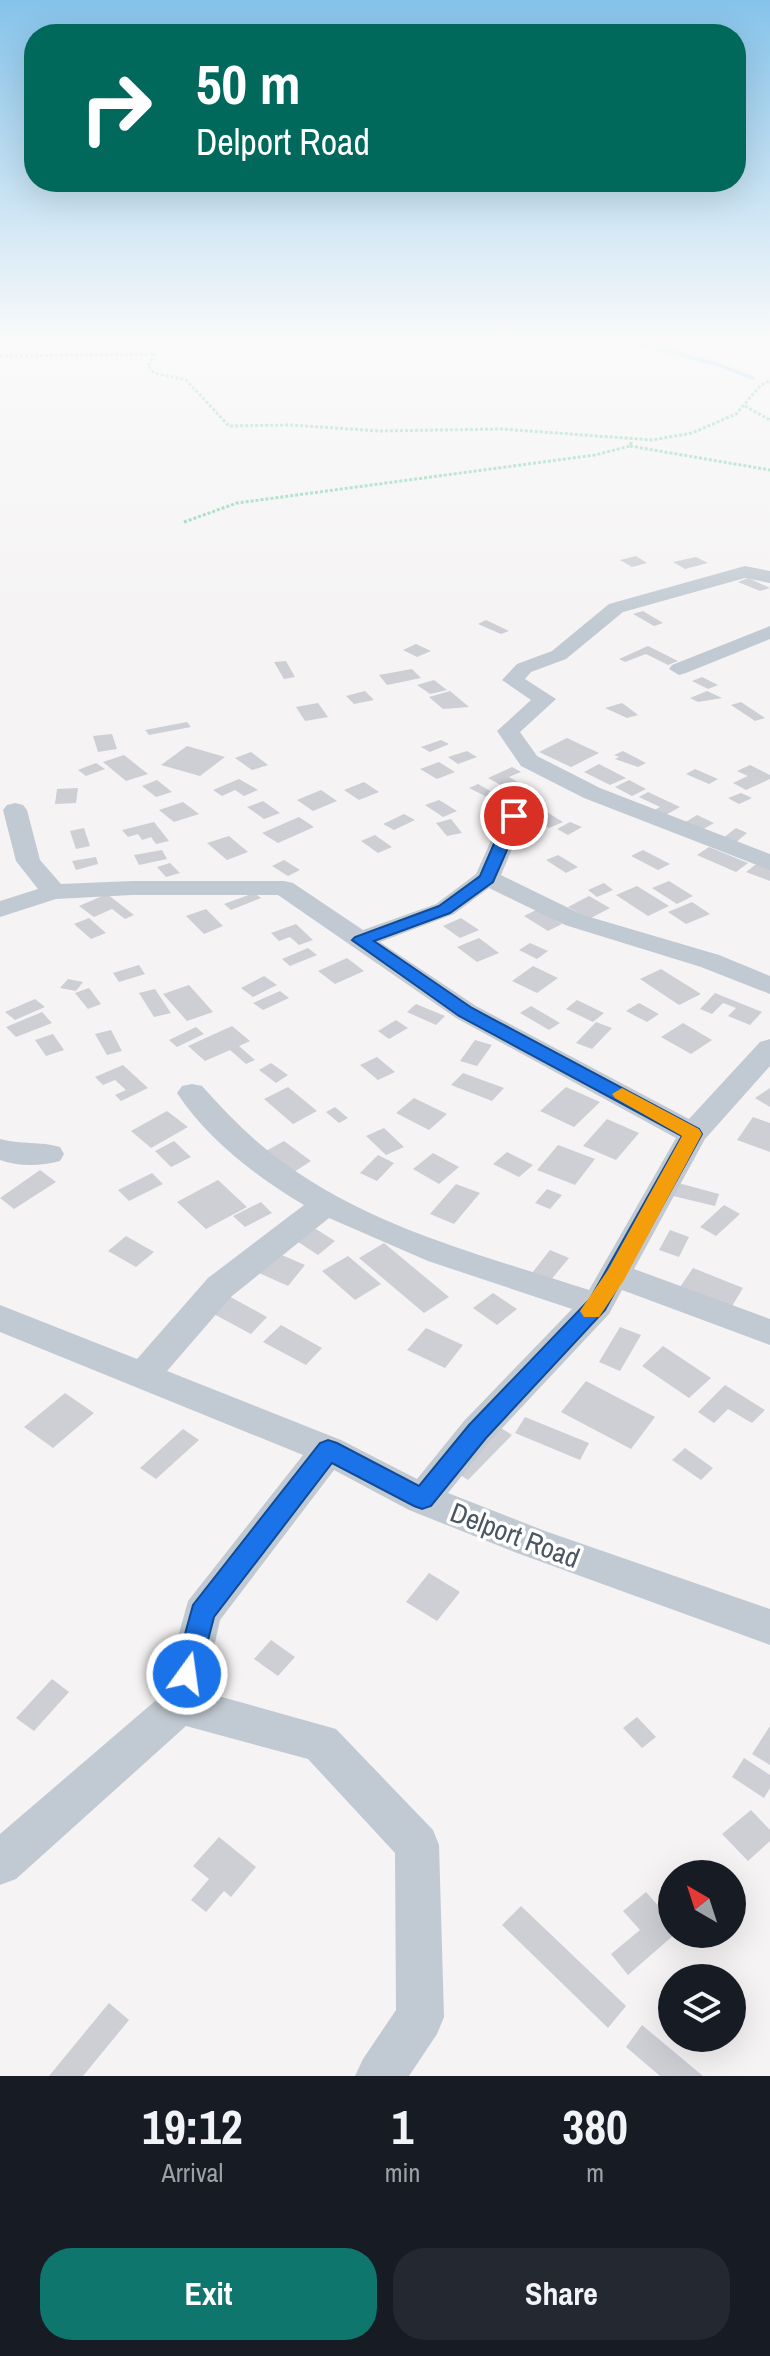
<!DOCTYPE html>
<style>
:root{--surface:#171b24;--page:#242831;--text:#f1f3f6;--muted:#9ea1a6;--accent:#0f766e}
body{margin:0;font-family:"Archivo Narrow",sans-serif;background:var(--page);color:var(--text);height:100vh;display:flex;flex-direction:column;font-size:30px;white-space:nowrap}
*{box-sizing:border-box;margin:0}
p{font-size:26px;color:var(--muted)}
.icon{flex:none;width:44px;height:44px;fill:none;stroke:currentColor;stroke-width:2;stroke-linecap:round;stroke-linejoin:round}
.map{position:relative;height:2076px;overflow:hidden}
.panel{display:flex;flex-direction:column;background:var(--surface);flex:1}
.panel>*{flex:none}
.banner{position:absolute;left:24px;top:24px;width:722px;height:168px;border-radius:32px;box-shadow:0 8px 32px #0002;background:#00695c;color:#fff;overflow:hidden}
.needle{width:52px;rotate:321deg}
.buttons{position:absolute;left:658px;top:1860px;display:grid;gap:16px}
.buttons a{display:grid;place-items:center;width:88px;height:88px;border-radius:50%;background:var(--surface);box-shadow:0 8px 32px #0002;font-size:40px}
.pin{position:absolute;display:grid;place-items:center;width:68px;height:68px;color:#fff;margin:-34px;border:4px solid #fff;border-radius:50%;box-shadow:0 2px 8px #0007}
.me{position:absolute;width:88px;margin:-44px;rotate:14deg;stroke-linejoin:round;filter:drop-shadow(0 0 6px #0008)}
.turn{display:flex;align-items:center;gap:28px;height:168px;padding:0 40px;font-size:36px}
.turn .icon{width:104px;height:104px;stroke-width:2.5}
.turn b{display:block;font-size:56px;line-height:68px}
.eta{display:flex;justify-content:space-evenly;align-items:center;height:136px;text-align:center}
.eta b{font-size:48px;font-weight:700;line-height:56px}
.primary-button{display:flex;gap:16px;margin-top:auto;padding:16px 40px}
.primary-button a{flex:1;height:92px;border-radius:32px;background:var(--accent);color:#fff;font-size:32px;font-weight:700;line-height:92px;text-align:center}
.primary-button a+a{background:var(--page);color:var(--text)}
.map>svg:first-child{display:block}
</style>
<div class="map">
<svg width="770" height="2076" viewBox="0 0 770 2076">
<rect width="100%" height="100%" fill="#f5f3f3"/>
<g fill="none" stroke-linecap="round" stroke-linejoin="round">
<path stroke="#90daee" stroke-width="4" d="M613 336 716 364 753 378"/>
</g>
<path fill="#cdcfd5" d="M636 556 647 563 632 567 620 560Z
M696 557 708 563 685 569 673 562Z
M748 578 770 588 760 591 738 582Z
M643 611 663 623 654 626 633 614Z
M486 620 509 631 501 634 478 624Z
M416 644 431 651 417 657 403 650Z
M648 646 678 661 668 665 646 654 625 662 619 659Z
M286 661 295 677 284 679 274 662Z
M412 669 421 678 387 685 379 675Z
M702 677 718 685 708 689 692 681Z
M434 680 447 690 430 694 417 685Z
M365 691 374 700 354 704 346 696Z
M450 691 469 707 443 709 429 697Z
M707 691 722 698 698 702 690 698Z
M741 702 765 718 755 721 731 705Z
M318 703 328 717 305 721 296 707Z
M622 703 629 708 638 715 627 718 605 708Z
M187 722 191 727 149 735 145 730Z
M112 734 117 749 98 752 93 736Z
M567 738 599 753 571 767 539 752Z
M441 740 449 744 430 752 421 747Z
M187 746 225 757 200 776 161 765Z
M467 751 477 757 458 764 448 757Z
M623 751 646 763 638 767 615 759 619 757 614 755Z
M251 752 268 765 252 770 235 758Z
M124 755 148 774 126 781 103 762Z
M439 762 455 772 437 779 420 769Z
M96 763 105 769 86 776 78 770Z
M599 764 626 778 610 785 584 772Z
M750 765 770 775V779L746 790 733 783 748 776 737 771Z
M512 767 521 772 509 777 519 783 506 788 488 778Z
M695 769 718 779 709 784 686 774Z
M239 779 258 790 244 796 235 790 222 796 213 790Z
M157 780 172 792 156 797 142 786Z
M629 780 646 789 632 796 615 787Z
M364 782 379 792 359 800 344 790Z
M478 784 497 795 489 798 469 788Z
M78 788 76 803 55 804 57 789Z
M321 790 337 801 313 811 297 800Z
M648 792 680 807 662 817 651 812 660 807 639 797Z
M741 793 752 798 739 804 728 798Z
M439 800 457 811 443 817 425 805Z
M263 801 280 813 264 819 247 807Z
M183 802 199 814 174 822 159 810Z
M537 806 563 822 549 828 523 812Z
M404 814 415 820 394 830 383 824Z
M697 815 714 823 700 831 684 823Z
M299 817 314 827 278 843 262 833Z
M451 819 462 833 447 836 436 823Z
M154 822 169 841 156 844 151 837 142 840 138 834 128 837 122 830Z
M570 822 582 827 568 835 557 829Z
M84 828 90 846 76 849 70 831Z
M736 828 747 833 735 843 723 838Z
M375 835 392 847 378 853 361 841Z
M229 836 248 852 227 860 207 843Z
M709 847 748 863 736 872 697 855Z
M162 850 167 859 139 865 134 855Z
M643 850 670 864 658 870 631 856Z
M558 855 578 867 566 873 546 860Z
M96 857 98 864 76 870 72 861Z
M284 860 300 870 288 876 272 866Z
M759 862 770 866V881L746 872Z
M170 863 180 873 166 877 157 867Z
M669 881 693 896 677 904 652 888Z
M604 883 613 890 597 897 588 890Z
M637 886 669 906 648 916 616 895Z
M254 893 261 898 231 910 224 904Z
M107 894 134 915 125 919 112 909 94 917 79 906Z
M589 896 610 908 589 919 568 907Z
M692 902 710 914 686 924 668 912Z
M206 909 223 926 204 934 186 916Z
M538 909 562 924 548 931 524 916Z
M89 918 106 933 91 939 74 924Z
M461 918 479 930 460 938 443 926Z
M296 924 313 940 299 945 290 937 279 941 271 933Z
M479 938 499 953 477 962 457 947Z
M530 943 548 951 537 959 519 950Z
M308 948 317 955 290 966 282 959Z
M347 958 364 971 335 984 318 971Z
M139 965 145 974 119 982 113 973Z
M533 966 558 978 537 993 512 981Z
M661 969 701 994 679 1005 640 979Z
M264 976 277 985 253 997 241 988Z
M68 979 83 982 76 991 60 988Z
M189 985 213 1012 187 1021 163 994Z
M89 988 101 1004 88 1009 75 993Z
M155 989 171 1013 154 1017 139 993Z
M280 991 289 998 263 1010 253 1003Z
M715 993 762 1012 750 1025 728 1016 736 1008 723 1003 712 1014 700 1009Z
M35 999 45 1007 15 1020 5 1012Z
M577 1000 604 1013 593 1022 566 1009Z
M639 1003 659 1014 647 1022 626 1011Z
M416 1004 445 1016 436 1025 407 1012Z
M531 1006 560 1023 549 1030 520 1013Z
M42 1012 52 1023 16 1037 6 1027Z
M396 1020 408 1028 389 1039 378 1031Z
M596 1022 612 1028 592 1049 576 1043Z
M683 1023 712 1040 691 1054 661 1037Z
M232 1026 250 1041 239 1046 255 1060 246 1064 230 1050 205 1061 188 1046Z
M196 1027 204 1034 177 1047 169 1040Z
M111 1030 122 1051 107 1055 95 1034Z
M53 1034 64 1050 46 1056 35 1040Z
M475 1040 492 1045 477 1066 460 1061Z
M377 1057 395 1072 378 1080 360 1065Z
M271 1063 288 1075 276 1083 259 1070Z
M123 1065 148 1088 121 1101 115 1095 126 1090 115 1080 103 1085 95 1077Z
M463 1073 504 1088 492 1101 451 1085Z
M288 1087 317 1111 293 1124 264 1099Z
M566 1087 600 1102 574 1127 540 1111Z
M770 1088V1107L755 1098Z
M414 1098 447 1114 429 1130 396 1113Z
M335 1107 348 1118 339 1123 326 1112Z
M167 1111 188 1127 151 1148 131 1131Z
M753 1117 770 1123V1152L737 1140Z
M607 1119 639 1133 616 1160 583 1146Z
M384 1128 404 1147 386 1155 366 1136Z
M174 1141 191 1157 171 1167 155 1151Z
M284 1141 311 1161 294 1172 266 1151Z
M558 1145 595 1159 575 1185 537 1170Z
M507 1152 533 1165 519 1177 493 1164Z
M433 1153 459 1167 439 1184 413 1169Z
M378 1155 394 1163 377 1181 360 1173Z
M40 1170 56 1182 14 1209 0 1198Z
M152 1173 163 1184 129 1201 118 1190Z
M218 1180 247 1207 206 1229 177 1202Z
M678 1183 719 1194 715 1206 673 1196Z
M456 1184 480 1193 454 1224 430 1214Z
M547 1189 562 1195 550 1209 535 1203Z
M261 1202 272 1213 245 1227 233 1216Z
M724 1205 740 1214 716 1236 700 1227Z
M303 1221 335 1241 318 1255 286 1234Z
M670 1230 689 1237 679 1257 659 1250Z
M126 1236 154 1252 136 1267 108 1251Z
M384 1243 449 1297 424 1313 359 1258Z
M550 1250 569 1258 550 1281 532 1273Z
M277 1253 305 1265 288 1286 259 1273Z
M348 1256 381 1284 355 1300 322 1271Z
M693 1268 743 1288 729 1311 678 1290Z
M216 1289 267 1317 251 1334 199 1306Z
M493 1293 517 1309 497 1325 473 1308Z
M281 1325 322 1348 306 1365 263 1342Z
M620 1327 641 1335 620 1371 599 1362Z
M426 1328 463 1345 445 1368 407 1350Z
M663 1346 711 1378 689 1398 642 1366Z
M586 1381 655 1417 631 1449 561 1412Z
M725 1385 765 1410 752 1423 728 1409 714 1423 698 1412Z
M65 1393 94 1413 53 1448 24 1427Z
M525 1417 589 1443 580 1460 515 1433Z
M498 1426 512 1435 468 1480 454 1471Z
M183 1429 199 1440 156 1479 140 1468Z
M685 1448 713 1468 701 1480 672 1460Z
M429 1573 460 1592 437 1621 406 1602Z
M271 1640 295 1657 278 1676 254 1659Z
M52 1679 69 1692 34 1731 16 1718Z
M637 1717 656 1737 642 1748 623 1728Z
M770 1726V1765L752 1754Z
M744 1758 770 1775V1788L764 1798 732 1777Z
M751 1810 770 1830V1841L748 1861 722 1834Z
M219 1837 256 1867 231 1897 224 1891 206 1912 191 1900 209 1879 193 1866Z
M646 1892 672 1921V1934H675L628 1975 611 1954 640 1930 623 1911Z
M521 1906 626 2006 608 2028 502 1925Z
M732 1994 745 2006 732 2022Z
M109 2003 129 2020 83 2076H49Z
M642 2025 703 2076H660L626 2047Z"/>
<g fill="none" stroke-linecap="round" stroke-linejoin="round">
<path stroke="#7ad0a6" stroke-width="3" stroke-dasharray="3 2" stroke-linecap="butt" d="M0 356 155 354 148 366 154 373 186 380 229 426 291 425 379 431 502 429 652 440 692 433 736 414 761 385 770 381
M745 406 770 420
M630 446 770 470
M184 522 237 503 595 455 630 446 632 440"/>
<path fill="#c1cad2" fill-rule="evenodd" d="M745 566 770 571V583L745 578 623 612 566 659 531 672 525 679 556 699 520 732 537 756 600 788 770 854V870L584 798 521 766 497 731 531 700 502 680 517 664 552 651 609 604Z
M770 626V639L686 673 679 675 669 669 672 665Z
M15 803 23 805 27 810 40 860 61 884 132 881H284L293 883 363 930 436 904 476 874 502 816 506 811H522L526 816 501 875 583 915 719 955 770 976V994L701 967 565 925 489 888 454 914 380 942 476 1006 689 1119 760 1042 770 1039V1066L705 1139 634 1269 770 1319V1345L622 1290 609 1314 490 1441 448 1493 545 1531 770 1609V1645L517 1553 409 1510 334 1470 220 1620 204 1692 336 1729 433 1830 439 1845 444 2017 437 2034 409 2076H355L363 2059 396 2010 395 1853 308 1759 186 1726 16 1879 0 1885V1834L162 1695 188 1601 303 1455 0 1332V1305L137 1359 208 1278 304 1205C257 1177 208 1140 177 1093L182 1086 192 1084 202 1086C228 1115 255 1143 287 1165 375 1229 486 1256 589 1290L676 1138 456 1018 278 895H132L56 899 0 917V901L38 889 16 861 3 810 7 805ZM329 1218 428 1261 572 1309 464 1421 417 1479 341 1440 167 1371 232 1296Z
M0 1139C22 1145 40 1141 60 1147L64 1154 60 1161C41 1166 19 1167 0 1160Z"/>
</g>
<linearGradient id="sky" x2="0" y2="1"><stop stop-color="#85c3ea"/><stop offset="0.54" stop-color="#fafafa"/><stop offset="1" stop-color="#fafafa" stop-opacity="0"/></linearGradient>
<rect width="770" height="627" fill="url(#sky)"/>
<path fill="#1a73e8" stroke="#114b97" stroke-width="2" d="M514 811 522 816 493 882 450 913 374 941 472 1008 699 1129 702 1134 605 1310 486 1438 431 1506 422 1509 414 1506 332 1463 214 1617 197 1683 187 1686 178 1683 174 1674 193 1605 320 1443 328 1440 337 1443 419 1486 469 1425 590 1299 682 1136 459 1016 352 940 355 937 439 906 480 876 506 816Z"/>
<path fill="#f59e0b" d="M622 1088 699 1129 702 1134 624 1280 599 1317H584L580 1311 608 1270 682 1136 615 1098 612 1094Z"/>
<g text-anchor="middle" stroke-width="7" stroke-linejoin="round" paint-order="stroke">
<g font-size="28" fill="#4a5661" stroke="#fff">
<text transform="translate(515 1535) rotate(21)" y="10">Delport Road</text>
</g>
</g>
</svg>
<div class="buttons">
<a><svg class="needle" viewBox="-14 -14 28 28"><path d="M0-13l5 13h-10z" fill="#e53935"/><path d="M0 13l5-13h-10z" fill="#9ea1a6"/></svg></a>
<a><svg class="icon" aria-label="layers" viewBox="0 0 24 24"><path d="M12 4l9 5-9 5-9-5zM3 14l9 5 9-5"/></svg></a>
</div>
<div class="pin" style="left:514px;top:816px;background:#d93025"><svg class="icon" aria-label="arrive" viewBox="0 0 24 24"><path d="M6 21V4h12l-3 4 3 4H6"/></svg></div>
<svg class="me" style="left:187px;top:1674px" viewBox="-20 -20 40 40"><circle r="17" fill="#1a73e8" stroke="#fff" stroke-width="3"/><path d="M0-11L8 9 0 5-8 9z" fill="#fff"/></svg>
<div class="banner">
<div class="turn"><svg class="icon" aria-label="right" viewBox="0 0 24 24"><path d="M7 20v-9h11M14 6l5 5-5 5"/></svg><div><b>50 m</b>Delport Road</div></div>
</div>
</div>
<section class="panel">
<div class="eta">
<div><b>19:12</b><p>Arrival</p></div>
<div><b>1</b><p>min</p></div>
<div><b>380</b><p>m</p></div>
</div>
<div class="primary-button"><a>Exit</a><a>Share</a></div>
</section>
